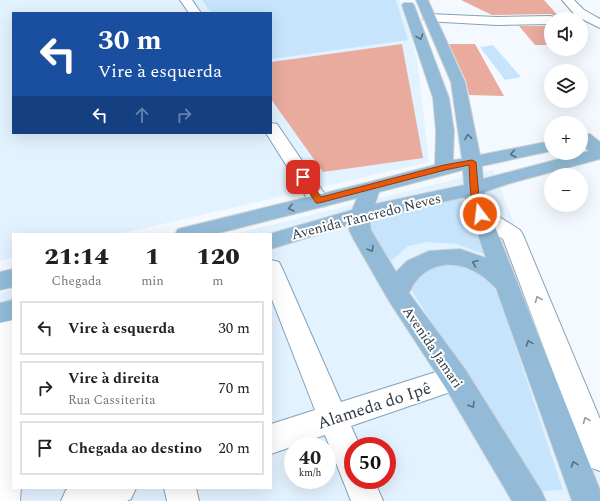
<!DOCTYPE html>
<html lang="pt">
<meta charset="utf-8">
<style>
:root{--surface:#fff;--page:#f2f2f2;--text:#222;--muted:#767676;--line:#e0e0e0}
body{margin:0;font-family:Spectral,serif;background:var(--page);color:var(--text);height:100vh;display:flex;flex-direction:column;font-size:15px;white-space:nowrap}
*{box-sizing:border-box;margin:0}
p{font-size:13px;color:var(--muted)}
.icon{flex:none;width:22px;height:22px;fill:none;stroke:currentColor;stroke-width:2;stroke-linecap:round;stroke-linejoin:round}
.map{position:relative;flex:1;overflow:hidden}
.details{position:absolute;left:12px;top:233px;width:260px;height:256px;display:flex;flex-direction:column;background:var(--surface);border-radius:0px;box-shadow:0 4px 16px #0002}
.details>*{flex:none}
.top-card{position:absolute;left:12px;top:12px;width:260px;height:122px;border-radius:0px;box-shadow:0 4px 16px #0002;background:#1a4fa0;color:#fff;overflow:hidden}
.buttons{position:absolute;left:544px;top:12px;display:grid;gap:8px}
.buttons a{display:grid;place-items:center;width:44px;height:44px;border-radius:50%;background:var(--surface);box-shadow:0 4px 16px #0002;font-size:20px}
.speed{position:absolute;left:284px;top:437px;display:flex;gap:8px;font-size:20px;font-weight:700;text-align:center}
.speed>*{display:grid;place-content:center;width:52px;height:52px;border-radius:50%;background:var(--surface);box-shadow:0 4px 16px #0002;line-height:1}
.speed small{font-size:10px;font-weight:400}
.speed .limit{border:6px solid #d22;background:#fff;color:#111}
.pin{position:absolute;display:grid;place-items:center;width:34px;height:34px;color:#fff;margin:-17px;border-radius:8px;box-shadow:0 2px 6px #0006}
.me{position:absolute;width:44px;margin:-22px;rotate:345deg;stroke-linejoin:round;filter:drop-shadow(0 0 3px #0008)}
.turn{display:flex;align-items:center;gap:14px;height:84px;padding:0 20px;font-size:18px}
.turn .icon{width:52px;height:52px;stroke-width:2.5}
.turn b{display:block;font-size:28px;line-height:34px}
.lanes{display:flex;align-items:center;height:38px;padding:0 20px;background:#0003;justify-content:center;gap:20px;direction:ltr}
.lanes .off{opacity:.35}
.eta{display:flex;justify-content:space-evenly;align-items:center;height:68px;text-align:center}
.eta b{font-size:24px;font-weight:800;line-height:28px}
ul{padding:0;list-style:none}
li{display:flex;align-items:center;gap:12px;height:54px;margin:0 8px 6px;padding:0 12px;border:2px solid var(--line);border-radius:0px}
li div{flex:1}
li b{display:block;font-size:15px}
li em{font-style:normal}
.map>svg:first-child{display:block}
</style>
<div class="map">
<svg width="600" height="501" viewBox="0 0 600 501">
<rect width="100%" height="100%" fill="#f3f9fe"/>
<path fill="#e2f2fe" fill-rule="evenodd" d="M0 0H400L417 59 429 162 119 234H13V258L0 261ZM13 13H271V133H13Z
M493 170 600 443V501H0V293L13 289V488H271V234H235ZM293 446H327V480H293ZM353 446H387V480H353Z"/>
<path fill="#c6e5fd" d="M202 0H396L408 40 271 59V13H211Z
M493 45 521 77 505 80 480 47Z
M456 190 486 255 456 244 428 242 408 246 389 263 356 218Z
M441 261 464 264 495 284 563 490 537 491 409 286 420 271Z"/>
<path fill="#e8ab9e" d="M461 0H544L561 19H557L551 14 492 15Z
M519 26H551V45H535Z
M402 44 423 158 323 172 271 99V62Z
M449 44H475L504 96 469 95 466 81Z"/>
<g fill="none" stroke-linecap="round" stroke-linejoin="round">
<defs>
<path id="minor" d="M180 0H192L201 13H189Z
M562 0H574L584 10 600 19V28L576 16Z
M429 14 497 17 551 16 556 19H551V24L497 25 425 21 423 18 425 15Z
M271 123 277 124 326 196 329 201 326 206 319 207 312 206 266 133H271Z
M480 207 487 209 520 230 523 235 600 419V471L589 467 503 239 473 219 470 214 473 209Z
M271 260 279 262 282 268 341 402 455 366 465 369 469 378 465 387 351 426 360 446H353V480H374L383 501H351L325 435 271 454V424L315 410 271 297Z
M12 300 13 488H21L20 501H0V310L3 303Z
M69 488H136L131 499 127 501H61L66 490Z
M164 488H196L199 501H167Z"/>
<path id="major" d="M416 0H428L465 82 480 155 551 141V151L482 166 483 179 589 151 581 144V134H590L600 142V159L511 183 484 192 490 214 600 490V501H572L496 288C491 284 487 279 482 276 455 257 423 262 409 293L465 369 541 490 546 501H512L445 387 389 301 354 240 349 230V225L271 249V234H269L352 210 357 198 215 234H175L178 229 186 227 370 182 435 165 436 131 433 98 402 5 404 3H412L414 5 449 98 454 131 453 160 462 159 451 82ZM463 170 464 185 375 204 379 192ZM465 197 486 258 460 249 429 251 407 261 396 272 371 230 369 219Z
M13 269V287L0 290V272Z
M13 300V320L0 323V303Z"/>
</defs>
<use href="#minor" stroke="#84a2b9" stroke-width="2"/>
<use href="#major" stroke="#d1d4d6" stroke-width="2"/>
<use href="#minor" fill="#fff" fill-rule="evenodd"/>
<use href="#major" fill="#93bbd7" fill-rule="evenodd"/>
</g>
<defs><path id="oneway-chevron" d="M-2-3.5L2.5 0L-2 3.5" fill="none" stroke-width="1.6" stroke-linecap="round" stroke-linejoin="round"/></defs>
<g stroke="#566e7f">
<use href="#oneway-chevron" transform="translate(420 37) rotate(70)"/>
<use href="#oneway-chevron" transform="translate(468 137) rotate(-99)"/>
<use href="#oneway-chevron" transform="translate(513 154) rotate(168)"/>
<use href="#oneway-chevron" transform="translate(291 208) rotate(166)"/>
<use href="#oneway-chevron" transform="translate(371 249) rotate(59)"/>
<use href="#oneway-chevron" transform="translate(475 263) rotate(-158)"/>
<use href="#oneway-chevron" transform="translate(529 343) rotate(-110)"/>
<use href="#oneway-chevron" transform="translate(472 405) rotate(58)"/>
<use href="#oneway-chevron" transform="translate(574 464) rotate(-110)"/>
</g>
<g stroke="#969ca2">
<use href="#oneway-chevron" transform="translate(538 299) rotate(-112)"/>
<use href="#oneway-chevron" transform="translate(586 420) rotate(-112)"/>
</g>
<path fill="#ea580c" stroke="#983908" d="M472 160 476 162 479 198 484 214 480 217C469 213 470 175 469 165L445 170 319 203H316L299 177 300 175H306L321 197 444 165Z"/>
<g text-anchor="middle" stroke-width="4" stroke-linejoin="round" paint-order="stroke">
<g font-size="14" fill="#2e3a44" stroke="#fff">
<text transform="translate(366 216) rotate(-14)" y="5">Avenida Tancredo Neves</text>
<text transform="translate(433 347) rotate(56)" y="5">Avenida Jamari</text>
</g>
<g font-size="17" fill="#2e3a44" stroke="#fff">
<text transform="translate(374 405) rotate(-18)" y="6">Alameda do Ipê</text>
</g>
</g>
</svg>
<div class="buttons">
<a><svg class="icon" aria-label="sound" viewBox="0 0 24 24"><path d="M4 9h4l5-4v14l-5-4H4zM17 9q2 3 0 6"/></svg></a>
<a><svg class="icon" aria-label="layers" viewBox="0 0 24 24"><path d="M12 4l9 5-9 5-9-5zM3 14l9 5 9-5"/></svg></a>
<a>+</a>
<a>−</a>
</div>
<div class="speed"><div>40<small>km/h</small></div><div class="limit">50</div></div>
<div class="pin" style="left:303px;top:177px;background:#d93025"><svg class="icon" aria-label="arrive" viewBox="0 0 24 24"><path d="M6 21V4h12l-3 4 3 4H6"/></svg></div>
<svg class="me" style="left:480px;top:214px" viewBox="-20 -20 40 40"><circle r="17" fill="#ea580c" stroke="#fff" stroke-width="3"/><path d="M0-11L8 9 0 5-8 9z" fill="#fff"/></svg>
<div class="top-card">
<div class="turn"><svg class="icon" aria-label="left" viewBox="0 0 24 24"><path d="M17 20v-9H6M10 6l-5 5 5 5"/></svg><div><b>30 m</b>Vire à esquerda</div></div>
<div class="lanes"><svg class="icon" aria-label="left" viewBox="0 0 24 24"><path d="M17 20v-9H6M10 6l-5 5 5 5"/></svg><svg class="icon off" aria-label="ahead" viewBox="0 0 24 24"><path d="M12 20V5M6 11l6-6 6 6"/></svg><svg class="icon off" aria-label="right" viewBox="0 0 24 24"><path d="M7 20v-9h11M14 6l5 5-5 5"/></svg></div>
</div>
<section class="details">
<div class="eta">
<div><b>21:14</b><p>Chegada</p></div>
<div><b>1</b><p>min</p></div>
<div><b>120</b><p>m</p></div>
</div>
<ul>
<li><svg class="icon" aria-label="left" viewBox="0 0 24 24"><path d="M17 20v-9H6M10 6l-5 5 5 5"/></svg><div><b>Vire à esquerda</b></div><em>30 m</em></li>
<li><svg class="icon" aria-label="right" viewBox="0 0 24 24"><path d="M7 20v-9h11M14 6l5 5-5 5"/></svg><div><b>Vire à direita</b><p>Rua Cassiterita</p></div><em>70 m</em></li>
<li><svg class="icon" aria-label="arrive" viewBox="0 0 24 24"><path d="M6 21V4h12l-3 4 3 4H6"/></svg><div><b>Chegada ao destino</b></div><em>20 m</em></li>
</ul>
</section>
</div>
